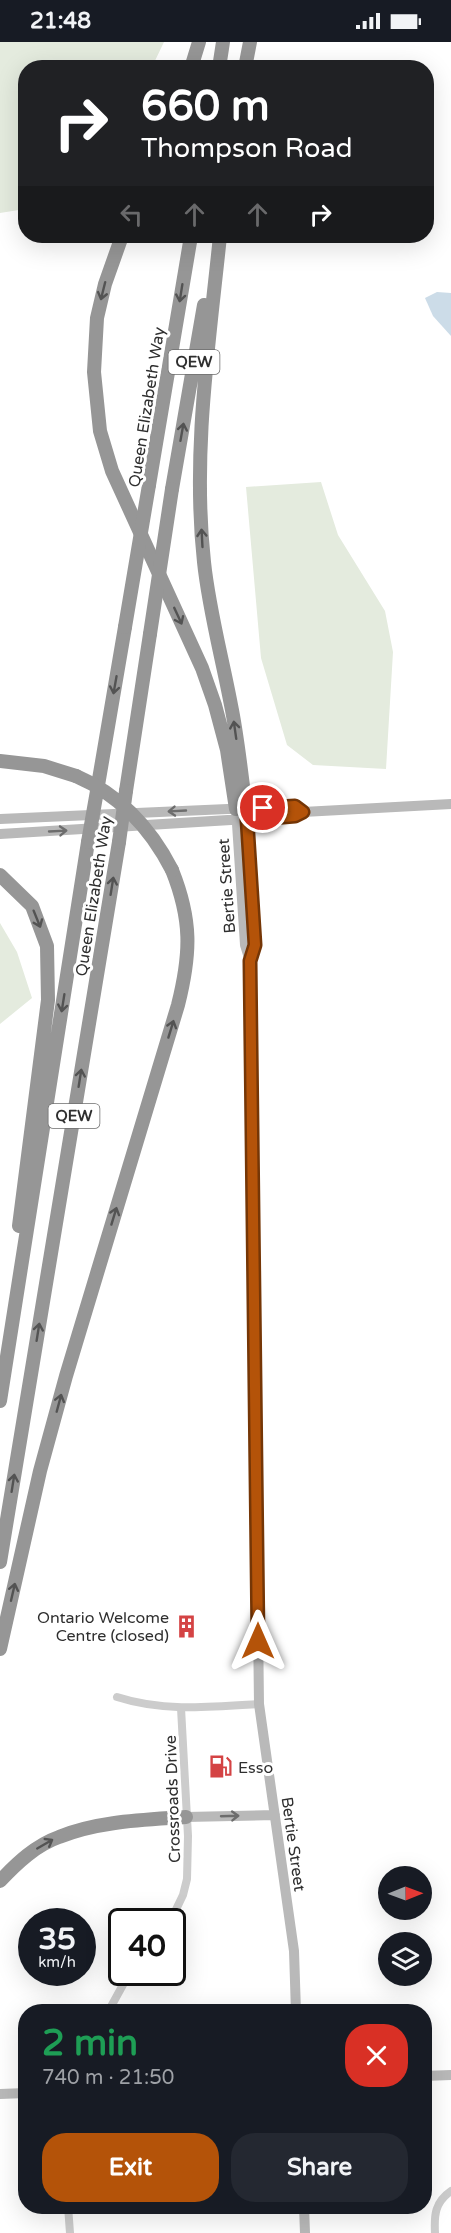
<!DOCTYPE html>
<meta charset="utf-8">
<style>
:root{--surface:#171b24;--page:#242831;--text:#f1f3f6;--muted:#9ea1a6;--accent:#b45309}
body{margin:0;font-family:"Varela Round",sans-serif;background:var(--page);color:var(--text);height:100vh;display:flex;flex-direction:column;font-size:22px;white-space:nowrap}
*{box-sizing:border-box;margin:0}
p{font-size:20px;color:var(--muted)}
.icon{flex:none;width:33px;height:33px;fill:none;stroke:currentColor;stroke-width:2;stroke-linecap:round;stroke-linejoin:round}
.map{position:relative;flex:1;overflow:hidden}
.panel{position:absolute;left:18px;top:1962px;width:414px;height:210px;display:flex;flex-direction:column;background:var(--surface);border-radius:24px;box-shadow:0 6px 24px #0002}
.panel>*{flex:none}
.top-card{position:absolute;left:18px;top:18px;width:416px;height:183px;border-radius:24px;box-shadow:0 6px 24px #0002;background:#202124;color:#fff;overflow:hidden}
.needle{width:39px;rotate:89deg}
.tools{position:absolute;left:378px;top:1824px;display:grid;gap:12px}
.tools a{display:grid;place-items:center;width:54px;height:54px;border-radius:50%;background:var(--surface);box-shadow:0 6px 24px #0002;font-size:30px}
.speed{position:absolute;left:18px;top:1866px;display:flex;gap:12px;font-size:30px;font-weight:700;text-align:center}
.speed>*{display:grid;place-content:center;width:78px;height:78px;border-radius:50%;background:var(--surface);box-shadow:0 6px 24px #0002;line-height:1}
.speed small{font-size:15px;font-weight:400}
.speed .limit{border:3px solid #111;border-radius:9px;background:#fff;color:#111}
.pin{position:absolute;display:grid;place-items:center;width:51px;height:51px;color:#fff;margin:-26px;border:3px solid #fff;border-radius:50%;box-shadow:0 2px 6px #0007}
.me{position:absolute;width:66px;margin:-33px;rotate:0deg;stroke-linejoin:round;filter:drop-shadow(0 0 4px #0008)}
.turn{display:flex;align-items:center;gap:21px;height:126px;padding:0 24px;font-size:27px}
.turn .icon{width:78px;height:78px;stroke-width:2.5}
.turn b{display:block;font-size:42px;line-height:51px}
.lanes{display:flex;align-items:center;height:57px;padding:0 24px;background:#0003;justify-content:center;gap:30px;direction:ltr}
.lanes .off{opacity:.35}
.round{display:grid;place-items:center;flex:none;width:63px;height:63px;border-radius:24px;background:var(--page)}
.summary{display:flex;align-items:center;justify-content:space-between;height:102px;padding:0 24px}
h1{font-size:36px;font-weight:800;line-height:45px;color:#1e9e55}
.action{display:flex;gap:12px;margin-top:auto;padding:12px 24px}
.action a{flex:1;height:69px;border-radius:24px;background:var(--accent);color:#fff;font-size:24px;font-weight:800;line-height:69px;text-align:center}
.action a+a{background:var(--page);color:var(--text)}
.status{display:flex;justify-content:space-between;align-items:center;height:42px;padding:0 30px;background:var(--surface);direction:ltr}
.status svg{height:16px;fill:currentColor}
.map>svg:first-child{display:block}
</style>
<div class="status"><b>21:48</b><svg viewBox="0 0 49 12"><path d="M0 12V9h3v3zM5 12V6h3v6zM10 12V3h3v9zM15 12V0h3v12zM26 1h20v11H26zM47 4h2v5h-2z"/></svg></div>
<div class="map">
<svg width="451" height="2191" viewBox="0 0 451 2191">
<rect width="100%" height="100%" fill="#fff"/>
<path fill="#e4ebde" d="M0 0H164L152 25 26 26 25 167 0 171Z
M321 440 338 493 385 569 393 610 386 727 313 723 287 703 261 616 246 445Z
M0 881 17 910 32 956 0 982Z"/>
<path fill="#ccdce8" d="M437 250 451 251V294L433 274 425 256Z"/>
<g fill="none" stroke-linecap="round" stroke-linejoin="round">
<path stroke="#ccc" stroke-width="8" d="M117 1655C163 1670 212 1665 259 1662
M170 1880 183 1853 187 1837 188 1794 181 1666
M108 1970 130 1930
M68 2164 70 2191
M435 2191C434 2173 435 2160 451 2149"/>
<path stroke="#b9b9b9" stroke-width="10" d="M236 767 245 903 250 919 259 1662 294 1909 296 1970
M247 771 255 903 250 919
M0 777 295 764 303 770
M0 792 295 774 303 770 451 762
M186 1775 275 1773
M424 2034 451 2033
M0 2052 26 2051
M304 2164 305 2191"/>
<path stroke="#969696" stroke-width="14" d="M191 26 199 0
M219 26 223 0
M245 26 250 0
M122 194 105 242 97 276 94 330 100 389 112 429 202 626 215 663 227 708 236 767
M220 194C209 302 192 411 204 520 209 568 222 615 231 663 238 697 241 732 246 766
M149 443 191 194
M172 447 204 263
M0 719 44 724 76 734
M97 749 125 585
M126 749 150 592
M0 833 32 864 47 904 48 958 19 1184
M0 1359 88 800
M0 1520 119 800
M0 1607 40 1429 66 1334 178 963C191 911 192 878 172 828
M0 1839C17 1821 36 1803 59 1795 98 1779 144 1778 186 1775"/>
<path stroke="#969696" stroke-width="14" d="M125 585 149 443
M150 592 172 447
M76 734C120 753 150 785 172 828
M88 800 97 749
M119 800 126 749"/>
</g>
<defs><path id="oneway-shaft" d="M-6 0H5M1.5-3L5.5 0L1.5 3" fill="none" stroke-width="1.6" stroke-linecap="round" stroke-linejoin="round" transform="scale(1.5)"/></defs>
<g stroke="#535353">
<use href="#oneway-shaft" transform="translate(103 249) rotate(104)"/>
<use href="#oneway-shaft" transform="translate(181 251) rotate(99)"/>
<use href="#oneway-shaft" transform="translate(182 390) rotate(-80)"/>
<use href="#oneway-shaft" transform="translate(202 496) rotate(-93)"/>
<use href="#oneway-shaft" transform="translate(178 574) rotate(65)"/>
<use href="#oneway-shaft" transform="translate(115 643) rotate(100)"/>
<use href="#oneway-shaft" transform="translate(235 688) rotate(-98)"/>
<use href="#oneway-shaft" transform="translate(112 844) rotate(-81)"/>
<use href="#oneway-shaft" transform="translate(37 877) rotate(68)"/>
<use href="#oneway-shaft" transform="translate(63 961) rotate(99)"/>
<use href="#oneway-shaft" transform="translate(171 987) rotate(-73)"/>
<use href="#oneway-shaft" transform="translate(80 1036) rotate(-81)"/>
<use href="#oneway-shaft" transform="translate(114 1174) rotate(-73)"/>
<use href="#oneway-shaft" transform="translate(38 1290) rotate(-81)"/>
<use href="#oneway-shaft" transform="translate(59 1361) rotate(-75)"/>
<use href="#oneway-shaft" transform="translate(13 1441) rotate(-81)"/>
<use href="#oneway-shaft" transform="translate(13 1550) rotate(-77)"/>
<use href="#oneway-shaft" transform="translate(45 1802) rotate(-30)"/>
</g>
<g stroke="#6d6d6d">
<use href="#oneway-shaft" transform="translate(177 769) rotate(177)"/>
<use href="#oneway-shaft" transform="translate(58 789) rotate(-3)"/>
<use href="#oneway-shaft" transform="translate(230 1774) rotate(-2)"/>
</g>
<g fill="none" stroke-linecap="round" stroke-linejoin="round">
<defs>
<path id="route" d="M258 1599 250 919 255 903 247 778 295 774 303 770 295 764 263 766"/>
</defs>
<use href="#route" stroke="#753606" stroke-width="15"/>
<use href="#route" stroke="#b45309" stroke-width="10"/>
</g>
<defs>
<symbol id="building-bare" viewBox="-9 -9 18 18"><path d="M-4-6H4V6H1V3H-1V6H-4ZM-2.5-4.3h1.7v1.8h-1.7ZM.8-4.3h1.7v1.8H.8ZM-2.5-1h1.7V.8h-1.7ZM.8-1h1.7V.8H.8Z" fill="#d44344" stroke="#fff" stroke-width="2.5" paint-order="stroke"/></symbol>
<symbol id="fuel-bare" viewBox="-9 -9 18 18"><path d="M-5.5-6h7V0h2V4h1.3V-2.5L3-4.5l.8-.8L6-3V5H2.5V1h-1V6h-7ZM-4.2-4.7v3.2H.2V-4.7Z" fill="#d44344" stroke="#fff" stroke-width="2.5" paint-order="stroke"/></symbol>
</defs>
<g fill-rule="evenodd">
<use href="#building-bare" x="170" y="1568" width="33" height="33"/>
<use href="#fuel-bare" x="204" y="1708" width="33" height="33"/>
</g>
<g text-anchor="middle" stroke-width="6" stroke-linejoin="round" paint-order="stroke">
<g fill="#fff" stroke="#6d6d6d" stroke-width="1.5">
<rect x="168.5" y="308" width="51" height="24" rx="4.5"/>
<rect x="48.5" y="1062" width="51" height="24" rx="4.5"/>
</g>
<g font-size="15" font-weight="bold" fill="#2f2f2f">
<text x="194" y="325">QEW</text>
<text x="74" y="1079">QEW</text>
</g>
<g font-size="16" fill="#2f2f2f" stroke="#fff">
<text transform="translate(146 365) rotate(-81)" y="6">Queen Elizabeth Way</text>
<text transform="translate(226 844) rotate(-94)" y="6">Bertie Street</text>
<text transform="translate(93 854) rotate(-81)" y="6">Queen Elizabeth Way</text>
<text transform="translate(172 1757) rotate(-92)" y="6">Crossroads Drive</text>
<text transform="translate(294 1802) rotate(82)" y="6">Bertie Street</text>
</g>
<g font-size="16" fill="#2f2f2f" stroke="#fff" text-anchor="end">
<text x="169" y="1581">Ontario Welcome<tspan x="169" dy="18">Centre (closed)</tspan></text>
<text x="238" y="1731" text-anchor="start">Esso</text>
</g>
</g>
</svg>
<div class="tools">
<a><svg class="needle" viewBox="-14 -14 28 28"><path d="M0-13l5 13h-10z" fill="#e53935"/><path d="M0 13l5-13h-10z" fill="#9ea1a6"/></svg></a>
<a><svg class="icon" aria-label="layers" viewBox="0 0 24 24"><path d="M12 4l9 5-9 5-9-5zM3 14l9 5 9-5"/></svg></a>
</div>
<div class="speed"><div>35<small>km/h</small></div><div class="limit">40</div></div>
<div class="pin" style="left:263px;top:766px;background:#d93025"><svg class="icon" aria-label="arrive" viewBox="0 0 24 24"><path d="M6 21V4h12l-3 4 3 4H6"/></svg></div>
<svg class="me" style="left:258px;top:1599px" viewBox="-20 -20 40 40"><path d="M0-17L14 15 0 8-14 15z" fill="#b45309" stroke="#fff" stroke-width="4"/></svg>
<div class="top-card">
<div class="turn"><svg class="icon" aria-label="right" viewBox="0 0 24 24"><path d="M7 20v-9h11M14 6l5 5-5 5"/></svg><div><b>660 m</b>Thompson Road</div></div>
<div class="lanes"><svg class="icon off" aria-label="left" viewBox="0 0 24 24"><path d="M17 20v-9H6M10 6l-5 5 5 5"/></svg><svg class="icon off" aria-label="ahead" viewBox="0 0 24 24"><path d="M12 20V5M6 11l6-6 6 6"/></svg><svg class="icon off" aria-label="ahead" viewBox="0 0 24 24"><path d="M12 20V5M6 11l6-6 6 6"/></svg><svg class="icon" aria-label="right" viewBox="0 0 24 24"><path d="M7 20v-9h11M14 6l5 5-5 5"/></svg></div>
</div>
<section class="panel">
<div class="summary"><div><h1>2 min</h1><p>740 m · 21:50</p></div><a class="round" style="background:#d93025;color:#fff"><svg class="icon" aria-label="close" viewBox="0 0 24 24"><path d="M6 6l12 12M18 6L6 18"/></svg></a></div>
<div class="action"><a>Exit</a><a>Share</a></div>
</section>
</div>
